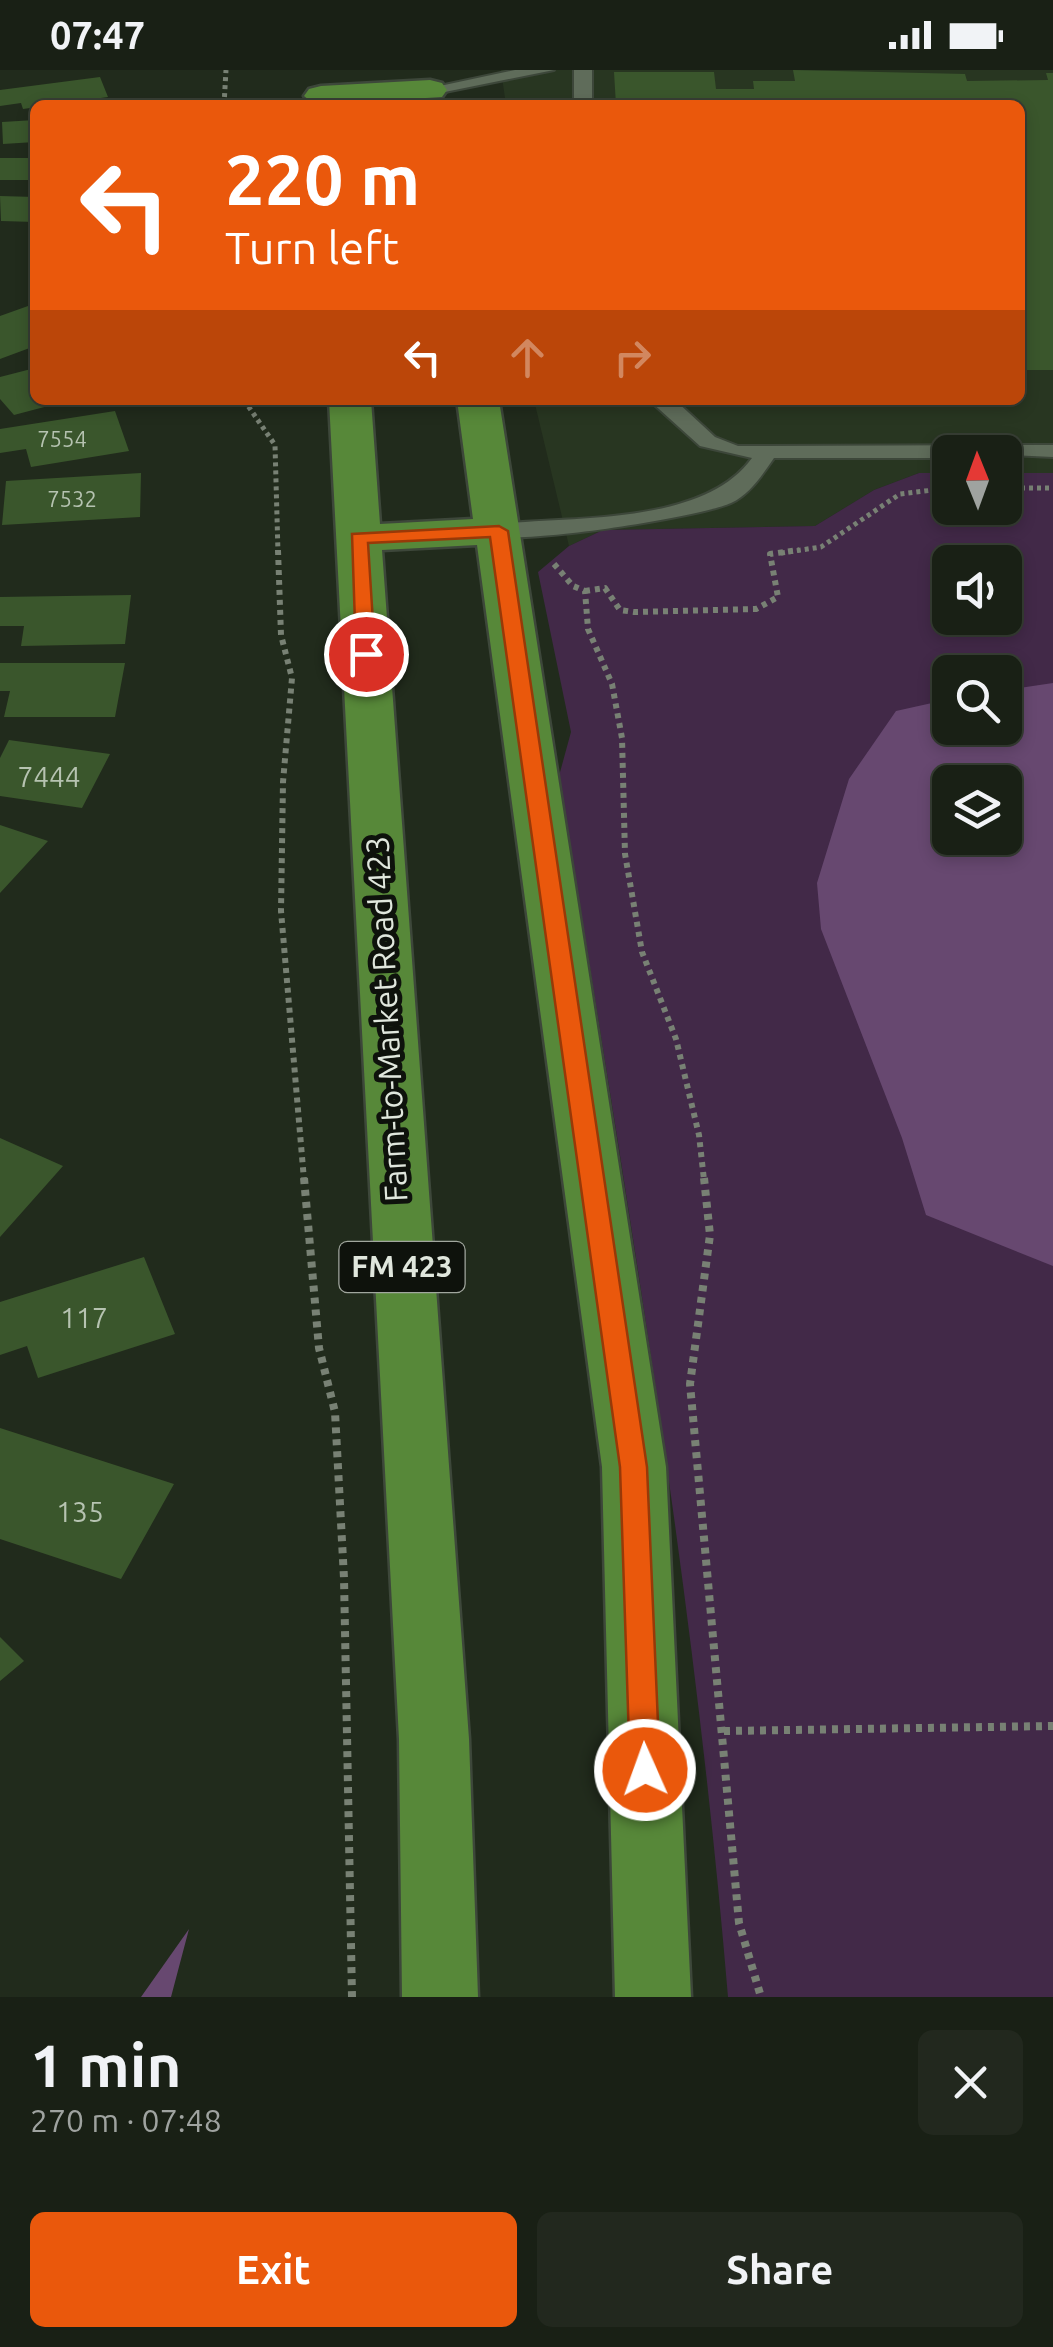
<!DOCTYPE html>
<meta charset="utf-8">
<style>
:root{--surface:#192015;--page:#22281e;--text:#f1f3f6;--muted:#9fa3a0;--line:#373e34;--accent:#ea580c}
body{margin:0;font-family:Ubuntu,sans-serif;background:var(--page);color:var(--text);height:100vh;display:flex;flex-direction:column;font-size:38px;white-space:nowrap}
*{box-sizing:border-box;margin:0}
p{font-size:32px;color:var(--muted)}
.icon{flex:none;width:55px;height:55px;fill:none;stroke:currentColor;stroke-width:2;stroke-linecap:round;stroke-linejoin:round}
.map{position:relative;height:1927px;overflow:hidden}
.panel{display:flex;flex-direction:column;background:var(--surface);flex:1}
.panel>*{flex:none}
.top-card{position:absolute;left:30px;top:30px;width:995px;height:305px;border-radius:15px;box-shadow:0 5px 15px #0003,0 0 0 2px var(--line);background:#ea580c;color:#fff;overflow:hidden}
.needle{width:65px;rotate:359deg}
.buttons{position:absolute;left:932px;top:365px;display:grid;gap:20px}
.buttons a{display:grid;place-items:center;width:90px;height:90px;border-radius:15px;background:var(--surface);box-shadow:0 5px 15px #0003,0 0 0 2px var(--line);font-size:50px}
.pin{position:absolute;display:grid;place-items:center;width:85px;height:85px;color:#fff;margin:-42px;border:5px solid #fff;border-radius:50%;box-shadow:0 2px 10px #0007}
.me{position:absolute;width:110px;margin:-55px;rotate:358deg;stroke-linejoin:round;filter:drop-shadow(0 0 8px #0008)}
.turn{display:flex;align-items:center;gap:35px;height:210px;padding:0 30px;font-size:45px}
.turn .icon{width:130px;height:130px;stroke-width:2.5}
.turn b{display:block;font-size:70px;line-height:85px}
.lanes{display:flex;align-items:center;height:95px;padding:0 30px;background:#0003;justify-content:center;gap:50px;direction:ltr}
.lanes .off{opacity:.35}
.round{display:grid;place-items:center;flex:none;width:105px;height:105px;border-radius:15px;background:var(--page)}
.overview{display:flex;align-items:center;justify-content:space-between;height:170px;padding:0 30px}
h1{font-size:60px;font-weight:700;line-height:75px}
.button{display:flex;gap:20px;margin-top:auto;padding:20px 30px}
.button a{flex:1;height:115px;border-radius:15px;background:var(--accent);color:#fff;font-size:40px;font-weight:700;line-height:115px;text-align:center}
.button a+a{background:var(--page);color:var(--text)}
.status{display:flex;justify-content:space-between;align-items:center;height:70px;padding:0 50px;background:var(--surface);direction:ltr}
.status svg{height:28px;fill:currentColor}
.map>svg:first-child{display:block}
</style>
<div class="status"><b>07:47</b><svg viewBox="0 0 49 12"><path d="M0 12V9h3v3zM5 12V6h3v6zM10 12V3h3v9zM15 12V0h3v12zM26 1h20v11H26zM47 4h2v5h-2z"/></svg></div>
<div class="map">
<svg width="1053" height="1927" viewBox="0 0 1053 1927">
<rect width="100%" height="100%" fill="#212b1c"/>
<path fill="#283621" d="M501 0H1053V403H1005V382H950V403H919L874 420 815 456 603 460 569 476 534 330H1020V35H506Z"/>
<path fill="#422948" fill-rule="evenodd" d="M919 403H950V438H1005V403H1053V1927H728C694 1517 624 1111 559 706L571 662 538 502 569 476 603 460 815 456 874 420ZM950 492H1005V548H950ZM950 602H1005V658H950ZM950 712H1005V768H950Z"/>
<path fill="#674870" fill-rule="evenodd" d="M1053 613V1196L926 1145 902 1068 821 859 817 813 849 709 896 641 950 629V658H1005V620ZM950 712H1005V768H950Z
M189 1859 171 1927H141Z"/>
<path fill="#3a562c" d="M793 0 965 4 967 11 1048 10 1046 3H1053V300H1020V35H616L614 2H714L716 19H754L753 11H795Z
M100 7 108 27 23 39 21 33 0 36V20Z
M35 50V72L3 74 2 52Z
M0 88H35V110H0Z
M0 126 35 127V152L1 151Z
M28 236 35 241V276L0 289V246Z
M35 298V330L67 331 14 345 0 329V307Z
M115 341 129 381 31 397 26 379 0 383V359Z
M141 403 140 447 2 455 6 411Z
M131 525 125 574 21 576 24 556H0V527Z
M0 593H125L115 647H4L10 621H0Z
M9 670 110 684 82 738 0 726V688Z
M0 755 48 771 0 823Z
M0 1068 63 1096 0 1167Z
M144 1187 175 1264 38 1308 27 1276 0 1285V1232Z
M0 1358 174 1414 121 1509 0 1469Z
M0 1567 24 1591 0 1611Z"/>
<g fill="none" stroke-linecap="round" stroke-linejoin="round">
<defs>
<path id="lane" d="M515 0H554L430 25 421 20Z
M574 0H592V35H574Z
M649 330H675L715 367 738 376 1053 375V387L950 382V388H774C762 405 750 424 731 433 696 448 525 474 491 466V456L499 454C575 446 704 455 752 388L700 376Z"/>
<path id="primary" d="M430 10 442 13 447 20 442 27 315 35 304 26 309 19 321 16Z
M329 330H371L380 454 473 449 457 330H499L666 1397 691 1927H615L602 1397 477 475 382 480 469 1669 478 1927H402L399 1669Z"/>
</defs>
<use href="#lane" stroke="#3d473a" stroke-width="4"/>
<use href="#primary" stroke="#3d473a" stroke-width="5"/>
<path stroke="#788174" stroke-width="5" stroke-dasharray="4 4" stroke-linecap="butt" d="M224 35 226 0
M244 330 275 375 278 483
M1005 418H1053
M781 483 821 477 900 424 950 418"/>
<path stroke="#788174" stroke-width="6" stroke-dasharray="5 5" stroke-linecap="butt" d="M278 480 281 565 292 608 283 712 281 841 304 1110
M554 494 573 516 585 521 588 559 612 614 622 668 625 784 642 882 676 969 699 1065 704 1110
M585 521 605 518 620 540 634 542 756 539 778 527 770 484 799 480"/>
<path stroke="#788174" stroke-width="8" stroke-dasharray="6 6" stroke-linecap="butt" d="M304 1108 319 1278 335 1342 344 1508 352 1927
M704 1108 710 1165 690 1314 739 1853 761 1927
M724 1661 1053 1656"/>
<use href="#lane" fill="#5f6c5a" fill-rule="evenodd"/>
<use href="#primary" fill="#578839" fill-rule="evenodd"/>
</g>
<path fill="#ea580c" stroke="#983908" stroke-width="2.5" d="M499 456 508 461 647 1397 660 1700 655 1710 645 1714 635 1710 630 1700 620 1397 490 467 368 473 375 584 366 590 356 584 352 464Z"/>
<g text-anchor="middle" stroke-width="10" stroke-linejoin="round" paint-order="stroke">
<g font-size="22" fill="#b6c3b1">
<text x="62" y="377">7554</text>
<text x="72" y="437">7532</text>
</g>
<g font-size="28" fill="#b6c3b1">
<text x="49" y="717">7444</text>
<text x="84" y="1258">117</text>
<text x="80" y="1452">135</text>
</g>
<rect fill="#0e120c" stroke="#a1a79e" stroke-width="2.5" x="339.5" y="1172" width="125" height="50" rx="8"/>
<g font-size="30" font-weight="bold" fill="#e0e7dd">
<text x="402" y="1207">FM 423</text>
</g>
<g font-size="32" fill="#e0e7dd" stroke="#0e120c">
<text transform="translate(387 949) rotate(-93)" y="11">Farm-to-Market Road 423</text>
</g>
</g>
</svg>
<div class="buttons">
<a><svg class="needle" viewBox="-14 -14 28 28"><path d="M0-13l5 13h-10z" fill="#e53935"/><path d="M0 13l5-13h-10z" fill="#9fa3a0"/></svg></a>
<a><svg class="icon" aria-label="sound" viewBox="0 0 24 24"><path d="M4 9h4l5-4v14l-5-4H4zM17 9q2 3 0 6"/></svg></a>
<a><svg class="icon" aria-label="search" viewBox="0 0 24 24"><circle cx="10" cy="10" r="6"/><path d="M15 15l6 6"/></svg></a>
<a><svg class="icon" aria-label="layers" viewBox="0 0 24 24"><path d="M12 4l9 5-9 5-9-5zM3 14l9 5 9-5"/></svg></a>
</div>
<div class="pin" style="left:366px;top:584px;background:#d93025"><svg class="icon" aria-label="arrive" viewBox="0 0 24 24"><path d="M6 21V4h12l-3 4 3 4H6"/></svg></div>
<svg class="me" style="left:645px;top:1700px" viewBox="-20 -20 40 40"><circle r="17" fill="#ea580c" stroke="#fff" stroke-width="3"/><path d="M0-11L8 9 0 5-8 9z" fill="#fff"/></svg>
<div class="top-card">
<div class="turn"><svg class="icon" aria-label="left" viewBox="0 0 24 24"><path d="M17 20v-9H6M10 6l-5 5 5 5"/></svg><div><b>220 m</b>Turn left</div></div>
<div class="lanes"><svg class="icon" aria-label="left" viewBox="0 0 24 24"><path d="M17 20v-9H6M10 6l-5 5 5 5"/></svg><svg class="icon off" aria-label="ahead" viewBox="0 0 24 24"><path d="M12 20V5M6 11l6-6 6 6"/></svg><svg class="icon off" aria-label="right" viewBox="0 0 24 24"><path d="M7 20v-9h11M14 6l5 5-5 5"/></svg></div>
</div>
</div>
<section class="panel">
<div class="overview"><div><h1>1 min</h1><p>270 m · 07:48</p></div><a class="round"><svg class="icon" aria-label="close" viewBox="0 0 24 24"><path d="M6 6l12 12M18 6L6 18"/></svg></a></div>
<div class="button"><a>Exit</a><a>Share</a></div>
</section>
